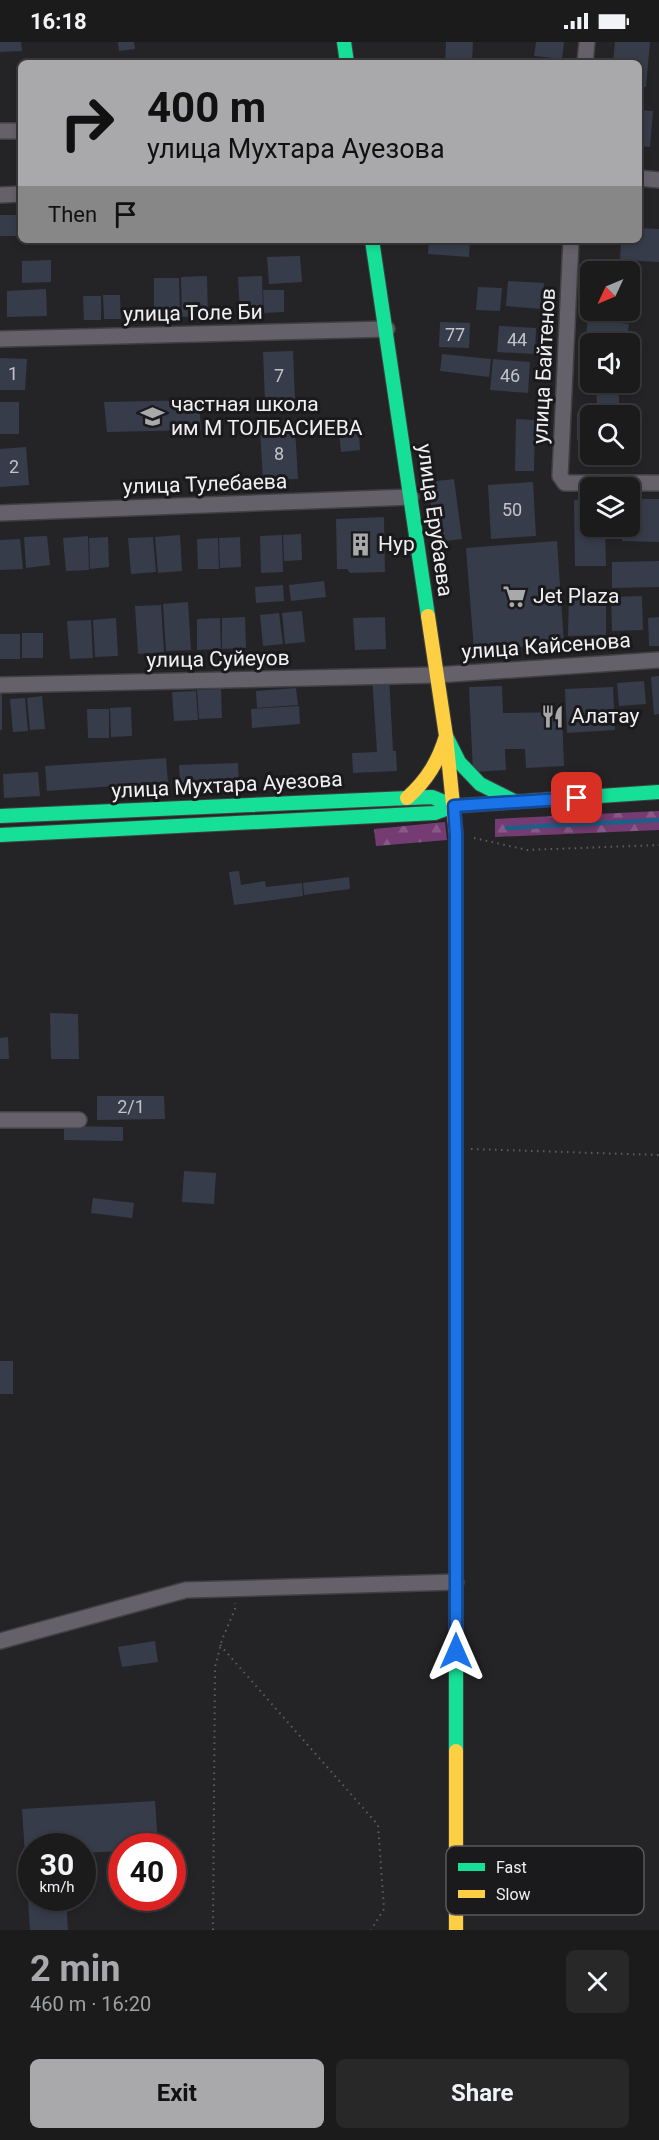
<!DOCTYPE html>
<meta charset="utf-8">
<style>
:root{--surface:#1b1b1c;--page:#282829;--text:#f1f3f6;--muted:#a0a1a3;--line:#39393b;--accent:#a9a9ab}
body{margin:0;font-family:Roboto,sans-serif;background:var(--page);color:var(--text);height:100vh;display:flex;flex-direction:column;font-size:22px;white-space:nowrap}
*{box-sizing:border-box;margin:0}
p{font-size:20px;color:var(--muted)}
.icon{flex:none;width:33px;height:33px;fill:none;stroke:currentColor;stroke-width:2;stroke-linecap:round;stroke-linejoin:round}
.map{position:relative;height:1888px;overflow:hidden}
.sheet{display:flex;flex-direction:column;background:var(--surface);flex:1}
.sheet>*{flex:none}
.top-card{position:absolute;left:18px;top:18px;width:624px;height:183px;border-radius:9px;box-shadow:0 3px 9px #0003,0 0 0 2px var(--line);background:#a9a9ab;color:#111;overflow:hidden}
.needle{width:39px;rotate:226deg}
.fabs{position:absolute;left:580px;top:219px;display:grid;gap:12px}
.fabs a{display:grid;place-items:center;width:60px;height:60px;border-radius:9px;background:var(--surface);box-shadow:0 3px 9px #0003,0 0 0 2px var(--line);font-size:30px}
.speed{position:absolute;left:18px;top:1791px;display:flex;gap:12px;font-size:30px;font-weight:700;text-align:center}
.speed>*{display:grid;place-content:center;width:78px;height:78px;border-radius:50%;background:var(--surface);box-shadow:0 3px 9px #0003,0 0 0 2px var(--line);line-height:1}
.speed small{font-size:15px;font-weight:400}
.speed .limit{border:9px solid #d22;background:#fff;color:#111}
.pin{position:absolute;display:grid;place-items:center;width:51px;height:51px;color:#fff;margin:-26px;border-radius:12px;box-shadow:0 3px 9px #0006}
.me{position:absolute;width:66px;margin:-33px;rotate:0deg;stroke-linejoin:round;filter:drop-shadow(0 0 4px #0008)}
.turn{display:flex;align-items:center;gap:21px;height:126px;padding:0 30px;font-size:27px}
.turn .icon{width:78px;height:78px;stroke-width:2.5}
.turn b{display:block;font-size:42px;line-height:51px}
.then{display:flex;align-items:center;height:57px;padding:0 30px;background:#0003;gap:12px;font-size:22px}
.round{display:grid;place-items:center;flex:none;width:63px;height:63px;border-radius:9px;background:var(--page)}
.summary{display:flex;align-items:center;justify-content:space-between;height:102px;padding:0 30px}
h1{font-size:36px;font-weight:700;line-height:45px;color:var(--accent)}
.primary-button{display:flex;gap:12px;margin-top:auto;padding:12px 30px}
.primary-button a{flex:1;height:69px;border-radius:9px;background:var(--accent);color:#111;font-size:24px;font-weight:700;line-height:69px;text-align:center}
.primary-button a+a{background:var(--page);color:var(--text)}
.status{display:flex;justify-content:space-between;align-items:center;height:42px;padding:0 30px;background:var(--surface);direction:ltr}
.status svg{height:16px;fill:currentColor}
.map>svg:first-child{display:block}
</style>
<div class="status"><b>16:18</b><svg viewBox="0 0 49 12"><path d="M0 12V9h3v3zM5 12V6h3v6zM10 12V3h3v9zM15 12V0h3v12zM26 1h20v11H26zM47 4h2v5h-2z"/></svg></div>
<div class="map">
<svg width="659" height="1888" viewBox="0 0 659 1888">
<defs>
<pattern id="forest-firs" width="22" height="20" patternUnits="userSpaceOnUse" patternTransform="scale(1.5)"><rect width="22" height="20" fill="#743c72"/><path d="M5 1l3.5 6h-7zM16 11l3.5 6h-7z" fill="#885887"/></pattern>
</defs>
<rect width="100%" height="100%" fill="#242426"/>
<path fill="url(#forest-firs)" d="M659 769V788L495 795V777Z
M445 780 447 798 376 804 374 787Z"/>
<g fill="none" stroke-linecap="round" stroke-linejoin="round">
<path stroke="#1f5e86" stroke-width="4.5" d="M507 786 659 778"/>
</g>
<path fill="#363c4a" d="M0 0H21L22 9 0 10Z
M118 0H134L135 7 119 9Z
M446 0H473L472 21H445Z
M536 0H564L562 17 534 14Z
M615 0H650L646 45H639V21H613Z
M639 68 653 69 650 105 639 104Z
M0 173H21V194H0Z
M639 186 659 187V220L620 218 621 198H639Z
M162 198H203V200H162Z
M429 198H470L469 215 428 212Z
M300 214 302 240 269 242 267 215Z
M51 218V240L22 241V219Z
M590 220 630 224V230H591V248H587Z
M207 234 208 274 182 275 181 235Z
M262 234 263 271 240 272 238 235Z
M154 236H179L180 276H154Z
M508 239 544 241 542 267 506 264Z
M478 245 502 246 500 269 476 268Z
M46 247 47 274 7 275V249Z
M263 248H284V270L264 271Z
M103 253H120L121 277H104Z
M83 254H101V278H84Z
M588 277 629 282 626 302H591V308L584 307Z
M440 280 470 281 469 306 439 305Z
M499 284 536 286 535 312 497 310Z
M293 309 295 358 265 359 263 310Z
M442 312 491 317 489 335 440 329Z
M0 316 27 317 25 348H0Z
M493 317 530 320 528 351 490 348Z
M596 340H619V366L597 367Z
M199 358 201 388 107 390 104 360Z
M0 360H19V392H0Z
M577 371 591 372V398H577Z
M358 377 360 408 341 410 338 379Z
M516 377 535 378 534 429H515Z
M295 386 298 437 263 438 260 388Z
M26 405 29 443 0 445V407Z
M454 437 462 497 436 500 428 440Z
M533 440 536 494 491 497 488 443Z
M630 457H659V500L622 499V484H630Z
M574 458H591V484H605L606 524H575Z
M384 475 385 530 350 531 347 527H337L336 477Z
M301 492 302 518 284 519 283 493Z
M180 493 182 529 158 531 155 495Z
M282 493 283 530 261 531 260 494Z
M47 494 50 523 26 526 24 495Z
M88 494 89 528 66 529 63 496Z
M108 495 109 525 90 527 89 496Z
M153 495 156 530 131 532 128 496Z
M240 495 241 525 220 526 219 496Z
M218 496 219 527H198L197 497Z
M20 497 23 527 0 528V498Z
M557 499 564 602 474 608 466 506Z
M659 519V545L612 546V520Z
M324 539 326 555 291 559 289 543Z
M283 543 284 559 256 561 255 545Z
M606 551V593L568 594 569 552Z
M642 554 643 588 612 589 611 555Z
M188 560 191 608 166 609 163 562Z
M161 563 164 610 138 612 135 564Z
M302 569 305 600 285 602 282 571Z
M279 571 283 602 263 604 260 573Z
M245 575 246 606 222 607V576Z
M385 575 386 607 355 608 353 576Z
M659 575V604H649L648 576Z
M116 576 118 614 95 615 93 578Z
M220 576 221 607 197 608V577Z
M91 578 93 616 70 617 67 579Z
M22 591H43V616H22Z
M0 592H20V617H0Z
M389 633 393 709H396L397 729 353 731 352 711 377 710 372 634Z
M659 634V672L654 673 651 635Z
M644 639 646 662 619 664 617 641Z
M502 644 503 671 562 670 564 724 526 726 525 707H505L506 728 473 730 469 645Z
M613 645 615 688 567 691 565 647Z
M296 646 298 663 257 666 256 649Z
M221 647 222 676 199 677 197 648Z
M196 649 198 678 174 679 172 650Z
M0 650H2V688H0Z
M42 654 45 687 30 688 27 656Z
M25 656 28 689 13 690 10 657Z
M299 664 300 682 252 686 251 667Z
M131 665 132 694 111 695 110 666Z
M87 667H109V696H88Z
M166 716 168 740 47 749 45 724Z
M238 721 239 741 180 743 179 723Z
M38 730 40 754 4 756 3 732Z
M239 829 241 843 265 839 266 845 302 841 303 854 234 863 229 830Z
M349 835 350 847 304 853 303 841Z
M50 971 78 972 79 1017H51Z
M8 995 9 1017H0V996Z
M97 1054H164L165 1077 97 1078Z
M64 1084 123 1085V1099L64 1098Z
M184 1129 216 1131 214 1162 182 1160Z
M93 1156 134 1161 132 1176 91 1171Z
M0 1319H13V1352H0Z
M155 1599 158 1620 122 1625 118 1605Z
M155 1759 158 1804H122V1809L82 1811V1804H32V1856H66L68 1888H30L22 1767Z"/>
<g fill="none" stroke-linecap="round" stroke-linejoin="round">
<defs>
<path id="street" d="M585 21 587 0
M0 89H21
M639 136 659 138
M0 153 21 152
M571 198 560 434 565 441H659
M0 297 387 287
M0 471 411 455
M0 643 437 633 659 618
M0 1078H79
M0 1599 186 1548 456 1540"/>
<path id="fast" d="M344 0 347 21
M372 198 428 574
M446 694 459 720 480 742 514 759
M0 774 432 755 454 764
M0 793 435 771 454 764 659 750
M456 871V1709"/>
<path id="slow" d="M428 574 446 694 456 792V871
M407 756C427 738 438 720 446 694
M456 1709V1888"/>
</defs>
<use href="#street" stroke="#414143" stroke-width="18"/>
<use href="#fast" stroke="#414143" stroke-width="16"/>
<use href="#slow" stroke="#414143" stroke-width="16"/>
<path stroke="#605d62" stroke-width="2" stroke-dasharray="1.5 4.5" stroke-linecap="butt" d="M474 796 527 808 659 803
M471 1107 659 1113
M220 1603 378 1783 384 1867 371 1888
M213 1888 215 1625 222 1598 235 1567V1561"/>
<use href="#street" stroke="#65616b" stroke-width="15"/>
<use href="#fast" stroke="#16e098" stroke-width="14"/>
<use href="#slow" stroke="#ffcf43" stroke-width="14"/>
</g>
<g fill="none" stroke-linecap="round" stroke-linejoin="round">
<defs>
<path id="route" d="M456 1609V792L454 764 577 756"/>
</defs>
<use href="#route" stroke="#114b97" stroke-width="15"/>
<use href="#route" stroke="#1a73e8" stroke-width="10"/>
</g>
<defs>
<symbol id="school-bare" viewBox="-9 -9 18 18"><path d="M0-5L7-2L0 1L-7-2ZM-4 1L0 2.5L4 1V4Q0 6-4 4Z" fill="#a9a9ab" stroke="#1a1a1d" stroke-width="2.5" paint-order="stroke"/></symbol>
<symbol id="building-bare" viewBox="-9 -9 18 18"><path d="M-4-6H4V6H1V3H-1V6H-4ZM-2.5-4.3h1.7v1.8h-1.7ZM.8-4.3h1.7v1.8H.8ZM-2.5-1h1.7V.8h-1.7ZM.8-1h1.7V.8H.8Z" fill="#a9a9ab" stroke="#1a1a1d" stroke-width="2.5" paint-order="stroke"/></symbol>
<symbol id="supermarket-bare" viewBox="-9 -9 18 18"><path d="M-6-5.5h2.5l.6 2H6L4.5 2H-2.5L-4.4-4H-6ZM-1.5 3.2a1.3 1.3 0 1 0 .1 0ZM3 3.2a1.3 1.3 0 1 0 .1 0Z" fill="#a9a9ab" stroke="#1a1a1d" stroke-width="2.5" paint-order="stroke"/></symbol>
<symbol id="restaurant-bare" viewBox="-9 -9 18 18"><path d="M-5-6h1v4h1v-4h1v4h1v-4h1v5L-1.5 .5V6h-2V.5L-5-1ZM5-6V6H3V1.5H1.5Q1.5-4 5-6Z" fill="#a9a9ab" stroke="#1a1a1d" stroke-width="2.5" paint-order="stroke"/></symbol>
</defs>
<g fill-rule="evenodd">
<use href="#school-bare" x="136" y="358" width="33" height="33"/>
<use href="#building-bare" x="344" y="486" width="33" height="33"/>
<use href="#supermarket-bare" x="498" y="538" width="33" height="33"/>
<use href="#restaurant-bare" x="536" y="658" width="33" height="33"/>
</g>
<g text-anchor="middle" stroke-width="6" stroke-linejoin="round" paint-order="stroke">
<g font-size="18" fill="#c2c3c8">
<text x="455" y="299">77</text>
<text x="517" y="304">44</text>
<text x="13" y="338">1</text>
<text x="279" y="340">7</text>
<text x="510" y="340">46</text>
<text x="279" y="418">8</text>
<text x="14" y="431">2</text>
<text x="512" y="474">50</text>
<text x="131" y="1071">2/1</text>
</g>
<g font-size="21" fill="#f0f0f2" stroke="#1a1a1d">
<text transform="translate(193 271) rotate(-1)" y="7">улица Толе Би</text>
<text transform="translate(544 324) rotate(-87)" y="7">улица Байтенов</text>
<text transform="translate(205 442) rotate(-2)" y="7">улица Тулебаева</text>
<text transform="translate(435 478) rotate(82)" y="7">улица Ерубаева</text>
<text transform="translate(546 604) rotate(-4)" y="7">улица Кайсенова</text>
<text transform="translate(218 617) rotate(-1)" y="7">улица Суйеуов</text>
<text transform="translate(227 743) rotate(-3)" y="7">улица Мухтара Ауезова</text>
</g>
<g font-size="21" fill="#f0f0f2" stroke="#1a1a1d" text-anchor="start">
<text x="171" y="369">частная школа<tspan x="171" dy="24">им М ТОЛБАСИЕВА</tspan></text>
<text x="378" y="509">Нур</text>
<text x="533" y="561">Jet Plaza</text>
<text x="571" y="681">Алатау</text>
</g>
</g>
<rect x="446" y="1804" width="198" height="69" rx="9" fill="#1a1a1d" stroke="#5a5a5d" stroke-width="1.5"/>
<rect x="458" y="1821" width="27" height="8" fill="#16e098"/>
<rect x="458" y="1848" width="27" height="8" fill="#ffcf43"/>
<g font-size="16" fill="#f0f0f2">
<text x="496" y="1831">Fast</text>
<text x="496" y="1858">Slow</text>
</g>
</svg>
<div class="fabs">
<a><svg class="needle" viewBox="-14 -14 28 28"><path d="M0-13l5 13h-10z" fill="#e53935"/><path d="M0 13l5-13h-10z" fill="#a0a1a3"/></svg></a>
<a><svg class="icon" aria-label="sound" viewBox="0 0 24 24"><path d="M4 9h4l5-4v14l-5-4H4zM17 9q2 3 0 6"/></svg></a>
<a><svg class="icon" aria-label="search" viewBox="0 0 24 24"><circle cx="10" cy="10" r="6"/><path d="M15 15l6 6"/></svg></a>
<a><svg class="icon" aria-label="layers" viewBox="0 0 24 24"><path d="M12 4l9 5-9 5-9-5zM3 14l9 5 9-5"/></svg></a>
</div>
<div class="speed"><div>30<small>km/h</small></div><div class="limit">40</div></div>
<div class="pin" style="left:577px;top:756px;background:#d93025"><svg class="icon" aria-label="arrive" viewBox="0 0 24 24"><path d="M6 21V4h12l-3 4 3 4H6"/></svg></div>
<svg class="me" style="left:456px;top:1609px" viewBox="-20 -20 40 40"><path d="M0-17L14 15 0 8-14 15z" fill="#1a73e8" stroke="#fff" stroke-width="4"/></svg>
<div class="top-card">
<div class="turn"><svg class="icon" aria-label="right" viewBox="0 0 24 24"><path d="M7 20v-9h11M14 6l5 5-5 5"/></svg><div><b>400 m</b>улица Мухтара Ауезова</div></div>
<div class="then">Then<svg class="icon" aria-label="arrive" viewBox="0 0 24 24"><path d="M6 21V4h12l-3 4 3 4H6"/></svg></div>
</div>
</div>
<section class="sheet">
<div class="summary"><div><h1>2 min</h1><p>460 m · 16:20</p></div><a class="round"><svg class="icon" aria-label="close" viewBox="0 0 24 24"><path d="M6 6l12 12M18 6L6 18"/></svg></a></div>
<div class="primary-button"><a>Exit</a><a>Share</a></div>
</section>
